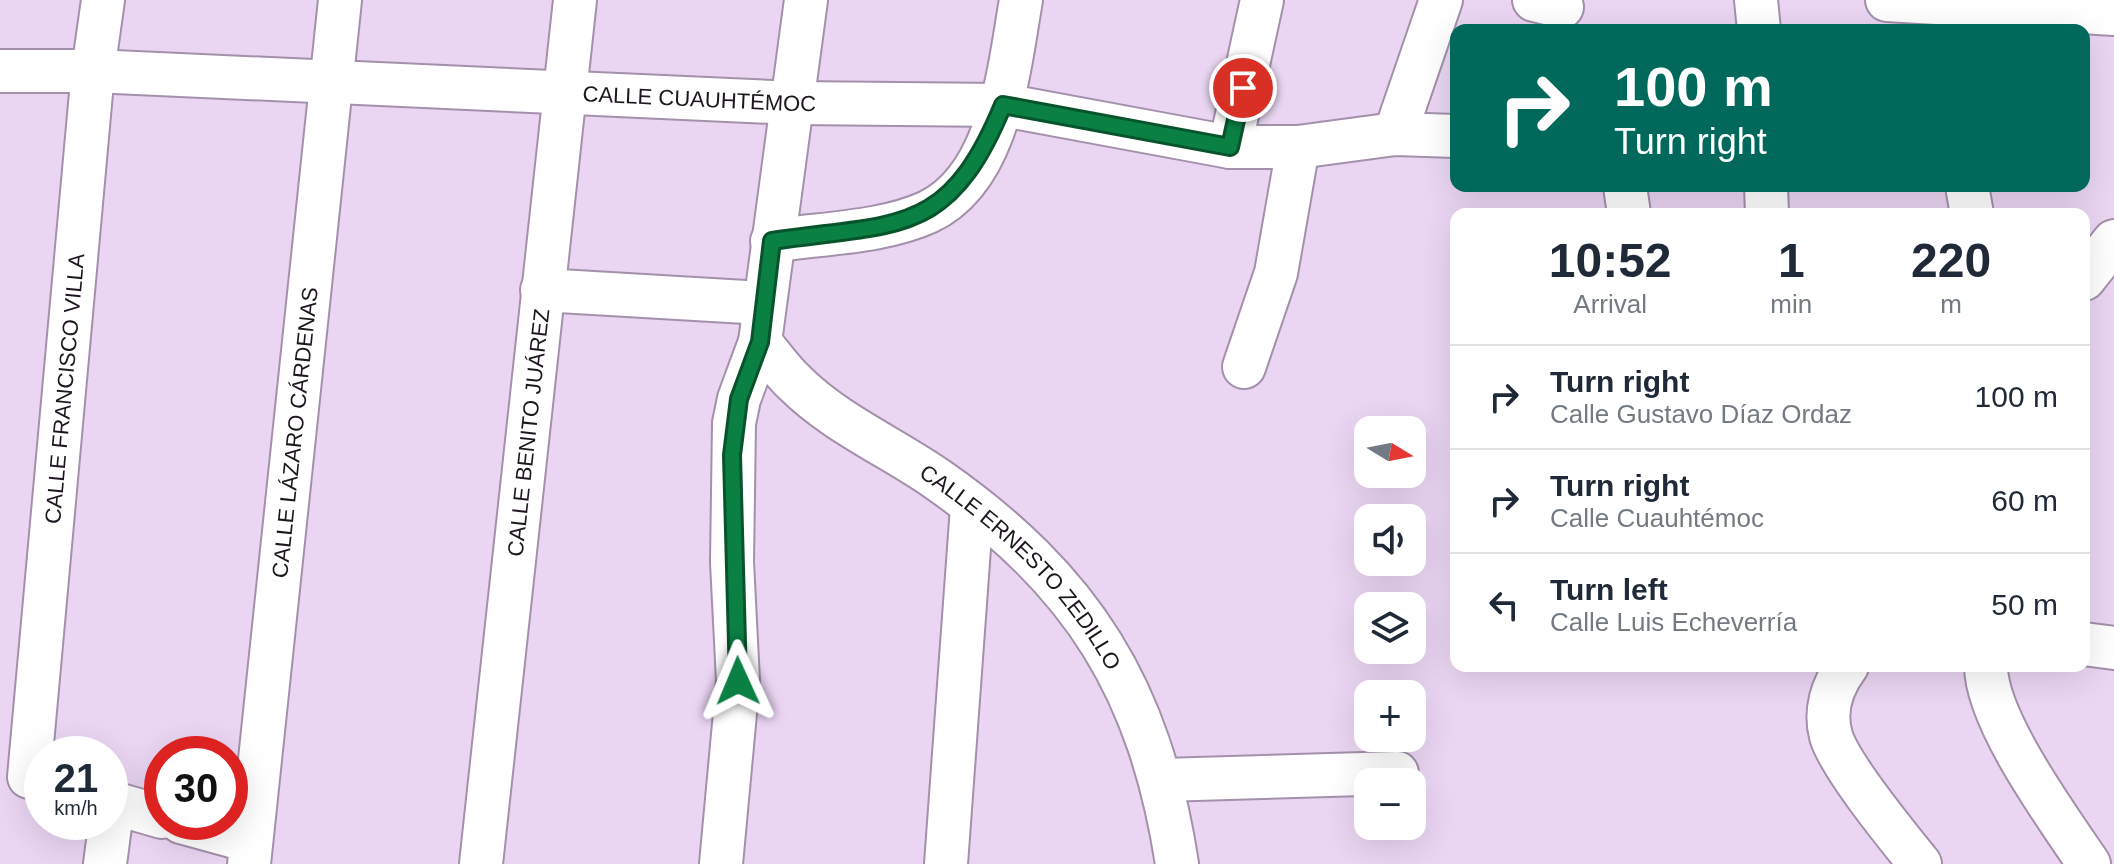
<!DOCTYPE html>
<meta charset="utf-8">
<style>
:root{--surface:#fff;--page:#f6f6f7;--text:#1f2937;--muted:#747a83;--line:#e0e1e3}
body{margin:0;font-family:Arial,sans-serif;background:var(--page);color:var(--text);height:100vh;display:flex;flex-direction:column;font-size:30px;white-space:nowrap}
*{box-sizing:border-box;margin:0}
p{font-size:26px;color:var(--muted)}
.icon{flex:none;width:44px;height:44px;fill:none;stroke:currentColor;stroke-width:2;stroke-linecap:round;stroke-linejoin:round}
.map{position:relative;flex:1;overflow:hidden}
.panel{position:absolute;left:1450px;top:208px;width:640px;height:464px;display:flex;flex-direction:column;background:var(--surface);border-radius:16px;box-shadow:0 8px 32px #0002}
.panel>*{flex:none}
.guide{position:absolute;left:1450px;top:24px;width:640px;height:168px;border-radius:16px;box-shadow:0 8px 32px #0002;background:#00695c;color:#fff;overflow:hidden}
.needle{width:52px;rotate:100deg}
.controls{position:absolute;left:1354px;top:416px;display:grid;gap:16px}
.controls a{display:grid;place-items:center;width:72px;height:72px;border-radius:16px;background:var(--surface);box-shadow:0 8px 32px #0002;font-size:40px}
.speed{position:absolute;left:24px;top:736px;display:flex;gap:16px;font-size:40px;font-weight:700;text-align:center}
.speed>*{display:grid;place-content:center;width:104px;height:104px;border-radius:50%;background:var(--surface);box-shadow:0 8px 32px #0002;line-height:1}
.speed small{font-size:20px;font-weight:400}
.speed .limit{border:12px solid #d22;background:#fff;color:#111}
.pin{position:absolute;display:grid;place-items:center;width:68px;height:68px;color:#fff;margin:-34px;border:4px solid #fff;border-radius:50%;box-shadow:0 2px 8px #0007}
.me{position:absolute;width:88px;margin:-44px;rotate:359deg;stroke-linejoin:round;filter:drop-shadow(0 0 6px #0008)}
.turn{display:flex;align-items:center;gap:28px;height:168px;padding:0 32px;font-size:36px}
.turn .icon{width:104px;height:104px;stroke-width:2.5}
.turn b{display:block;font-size:56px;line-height:68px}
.eta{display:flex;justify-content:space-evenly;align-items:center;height:136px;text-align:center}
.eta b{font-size:48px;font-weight:600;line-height:56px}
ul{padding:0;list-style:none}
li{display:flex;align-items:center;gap:24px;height:104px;padding:0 32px;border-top:2px solid var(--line)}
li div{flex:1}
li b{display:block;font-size:30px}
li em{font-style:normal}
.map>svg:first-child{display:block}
</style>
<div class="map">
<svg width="2114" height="864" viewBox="0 0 2114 864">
<rect width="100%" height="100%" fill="#ead6f3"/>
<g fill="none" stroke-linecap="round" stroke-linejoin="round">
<defs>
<g id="minor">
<path d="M1534 0 1562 7"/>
<path d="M1756 0 1759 30"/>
<path d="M1887 0 2114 14"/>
<path id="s1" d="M0 71H93L794 103 1003 105 1230 147H1298L1395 134 1456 136"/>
<path d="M1395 134 1441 0"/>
<path d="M1230 147 1262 0"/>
<path d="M1625 186 1629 214"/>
<path d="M1766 186 1767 214"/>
<path d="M1967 186 1972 214"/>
<path d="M772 241C822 233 882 233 928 212 1000 178 1009 68 1021 0"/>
<path d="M2084 279 2114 241"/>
<path d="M542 290 763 303"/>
<path id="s2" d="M760 342C771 355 782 371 795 383 835 423 891 447 937 479 1083 581 1150 689 1177 864"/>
<path d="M1244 367 1276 273 1298 147"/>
<path d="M2084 644 2114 648"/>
<path d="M1847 666C1832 686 1824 711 1831 736 1840 766 1898 837 1920 864"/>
<path d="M1986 666C1986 720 2058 818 2089 864"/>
<path id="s3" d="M29 777 93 71 103 0"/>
<path d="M1162 780 1397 773"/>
<path d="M110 802 162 817"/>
<path d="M181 822 250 841"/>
<path d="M105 864 113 803"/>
<path id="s4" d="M249 864 340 0"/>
<path id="s5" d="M481 864 575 0"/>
<path d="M721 864 738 681 732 562 734 423 739 399 760 342 806 0"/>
<path d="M946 864 972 507"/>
</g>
</defs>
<use href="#minor" stroke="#a391ab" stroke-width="46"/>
<use href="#minor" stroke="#fff" stroke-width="42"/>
</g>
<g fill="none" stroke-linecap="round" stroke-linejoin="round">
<defs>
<path id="route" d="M738 681 732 455 739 399 760 342 772 241C899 222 948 238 1003 105L1230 147 1243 88"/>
</defs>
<use href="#route" stroke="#07532c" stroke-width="20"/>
<use href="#route" stroke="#0b8043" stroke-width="14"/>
</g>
<g text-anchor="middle" stroke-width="7" stroke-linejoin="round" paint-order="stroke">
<g font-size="22" fill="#1e1721" stroke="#ead6f3">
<text dy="8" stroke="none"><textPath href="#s1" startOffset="700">CALLE CUAUHTÉMOC</textPath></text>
<text dy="8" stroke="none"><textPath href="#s3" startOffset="390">CALLE FRANCISCO VILLA</textPath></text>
<text dy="8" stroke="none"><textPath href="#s4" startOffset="434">CALLE LÁZARO CÁRDENAS</textPath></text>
<text dy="8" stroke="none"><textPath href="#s5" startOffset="434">CALLE BENITO JUÁREZ</textPath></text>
<text dy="8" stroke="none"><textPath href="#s2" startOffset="348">CALLE ERNESTO ZEDILLO</textPath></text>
</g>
</g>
</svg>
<div class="controls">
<a><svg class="needle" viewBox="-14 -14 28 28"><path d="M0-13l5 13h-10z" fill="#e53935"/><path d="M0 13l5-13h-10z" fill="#747a83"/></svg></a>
<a><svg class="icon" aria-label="sound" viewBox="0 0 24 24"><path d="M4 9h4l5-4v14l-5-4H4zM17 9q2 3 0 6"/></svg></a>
<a><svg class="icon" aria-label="layers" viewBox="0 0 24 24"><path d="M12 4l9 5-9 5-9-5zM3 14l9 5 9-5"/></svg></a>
<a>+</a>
<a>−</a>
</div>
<div class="speed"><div>21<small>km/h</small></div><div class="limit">30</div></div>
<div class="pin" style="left:1243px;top:88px;background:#d93025"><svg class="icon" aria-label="arrive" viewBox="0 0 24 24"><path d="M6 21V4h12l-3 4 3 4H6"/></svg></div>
<svg class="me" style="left:738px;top:681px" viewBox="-20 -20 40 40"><path d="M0-17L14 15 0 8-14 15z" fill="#0b8043" stroke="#fff" stroke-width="4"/></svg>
<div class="guide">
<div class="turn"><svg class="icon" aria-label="right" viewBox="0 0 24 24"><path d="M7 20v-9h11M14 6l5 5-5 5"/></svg><div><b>100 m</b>Turn right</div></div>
</div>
<section class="panel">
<div class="eta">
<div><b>10:52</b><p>Arrival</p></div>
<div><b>1</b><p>min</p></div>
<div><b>220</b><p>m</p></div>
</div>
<ul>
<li><svg class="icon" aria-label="right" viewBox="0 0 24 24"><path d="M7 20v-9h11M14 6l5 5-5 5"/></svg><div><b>Turn right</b><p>Calle Gustavo Díaz Ordaz</p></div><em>100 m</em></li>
<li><svg class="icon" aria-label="right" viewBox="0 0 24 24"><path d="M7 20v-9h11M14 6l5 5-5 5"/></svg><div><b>Turn right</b><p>Calle Cuauhtémoc</p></div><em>60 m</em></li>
<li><svg class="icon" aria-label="left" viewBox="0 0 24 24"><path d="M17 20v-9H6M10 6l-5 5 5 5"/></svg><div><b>Turn left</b><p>Calle Luis Echeverría</p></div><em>50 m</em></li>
</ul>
</section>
</div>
